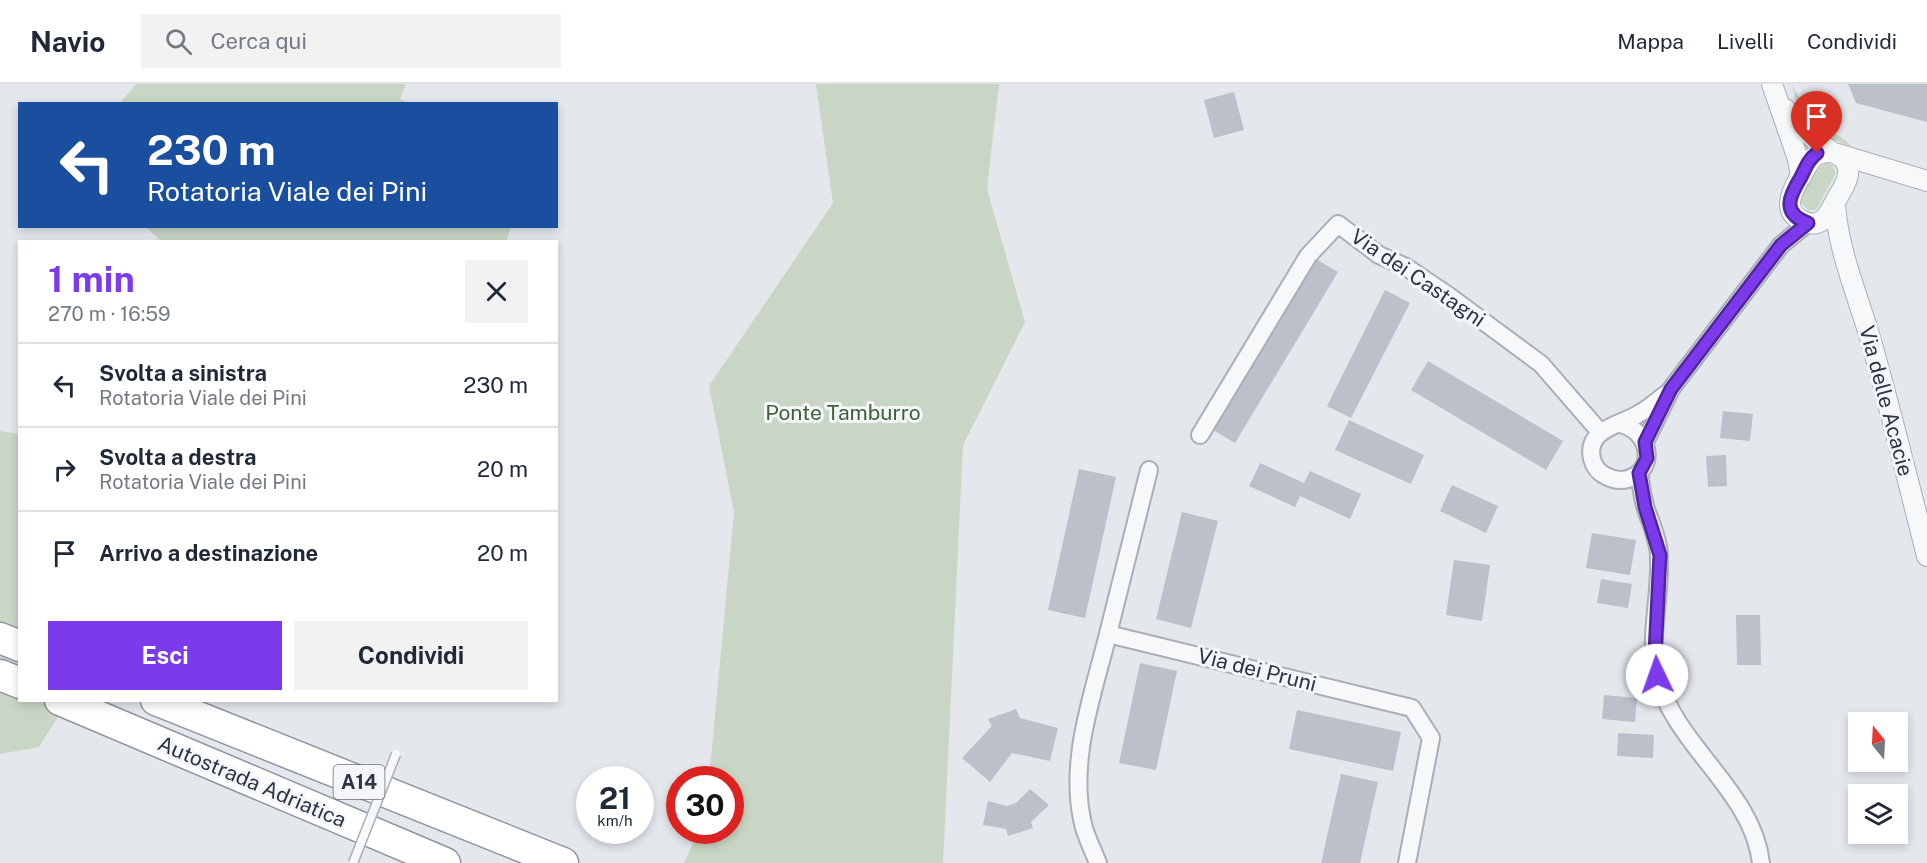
<!DOCTYPE html>
<html lang="it">
<meta charset="utf-8">
<style>
:root{--surface:#fff;--page:#f2f2f3;--text:#1f2937;--muted:#747a83;--line:#e0e1e3;--accent:#7c3aed}
body{margin:0;font-family:"Public Sans",sans-serif;background:var(--page);color:var(--text);height:100vh;display:flex;flex-direction:column;font-size:22px;white-space:nowrap}
*{box-sizing:border-box;margin:0}
p{font-size:20px;color:var(--muted)}
.icon{flex:none;width:33px;height:33px;fill:none;stroke:currentColor;stroke-width:2;stroke-linecap:round;stroke-linejoin:round}
.map{position:relative;flex:1;overflow:hidden}
.details{position:absolute;left:18px;top:156px;width:540px;height:462px;display:flex;flex-direction:column;background:var(--surface);border-radius:0px;box-shadow:0 3px 9px #0003}
.details>*{flex:none}
.top-card{position:absolute;left:18px;top:18px;width:540px;height:126px;border-radius:0px;box-shadow:0 3px 9px #0003;background:#1a4fa0;color:#fff;overflow:hidden}
.needle{width:39px;rotate:342deg}
.tools{position:absolute;left:1848px;top:628px;display:grid;gap:12px}
.tools a{display:grid;place-items:center;width:60px;height:60px;border-radius:0px;background:var(--surface);box-shadow:0 3px 9px #0003;font-size:30px}
.speed{position:absolute;left:576px;top:682px;display:flex;gap:12px;font-size:30px;font-weight:700;text-align:center}
.speed>*{display:grid;place-content:center;width:78px;height:78px;border-radius:50%;background:var(--surface);box-shadow:0 3px 9px #0003;line-height:1}
.speed small{font-size:15px;font-weight:400}
.speed .limit{border:9px solid #d22;background:#fff;color:#111}
.pin{position:absolute;display:grid;place-items:center;width:51px;height:51px;color:#fff;margin:-62px -26px;border-radius:50% 50% 50% 0;rotate:-45deg;box-shadow:0 0 6px #0007}
.pin .icon{rotate:45deg}
.me{position:absolute;width:66px;margin:-33px;rotate:357deg;stroke-linejoin:round;filter:drop-shadow(0 0 4px #0008)}
.turn{display:flex;align-items:center;gap:21px;height:126px;padding:0 30px;font-size:27px}
.turn .icon{width:78px;height:78px;stroke-width:2.5}
.turn b{display:block;font-size:42px;line-height:51px}
.round{display:grid;place-items:center;flex:none;width:63px;height:63px;border-radius:0px;background:var(--page)}
.head{display:flex;align-items:center;justify-content:space-between;height:102px;padding:0 30px}
h1{font-size:36px;font-weight:700;line-height:45px;color:var(--accent)}
.cta{display:flex;gap:12px;margin-top:auto;padding:12px 30px}
.cta a{flex:1;height:69px;border-radius:0px;background:var(--accent);color:#fff;font-size:24px;font-weight:700;line-height:69px;text-align:center}
.cta a+a{background:var(--page);color:var(--text)}
ul{padding:0;list-style:none}
li{display:flex;align-items:center;gap:18px;height:84px;padding:0 30px;border-top:2px solid var(--line)}
li div{flex:1}
li b{display:block;font-size:22px}
li em{font-style:normal}
header{display:flex;align-items:center;gap:36px;box-sizing:border-box;height:84px;padding:0 30px;background:var(--surface);border-bottom:2px solid var(--line)}
header strong{font-size:28px}
nav{display:flex;gap:33px;margin-inline-start:auto;font-size:21px}
.search{width:420px;height:54px;background:var(--page);display:flex;align-items:center;gap:15px;box-sizing:border-box;padding:0 21px;border-radius:0px;color:var(--muted);font-size:22px}
.map>svg:first-child{display:block}
</style>
<header>
<strong>Navio</strong>
<div class="search"><svg class="icon" aria-label="search" viewBox="0 0 24 24"><circle cx="10" cy="10" r="6"/><path d="M15 15l6 6"/></svg>Cerca qui</div>
<nav><a>Mappa</a><a>Livelli</a><a>Condividi</a></nav>
</header>
<div class="map">
<svg width="1927" height="779" viewBox="0 0 1927 779">
<rect width="100%" height="100%" fill="#e4e7ec"/>
<path fill="#c9d6c5" d="M136 0H406L400 15 408 19H120Z
M816 0H999L987 105 1025 238 963 361 943 779H684L699 747H730V696H709L734 428 709 302 833 119Z
M1792 1C1801 16 1810 33 1824 44 1833 50 1846 53 1851 63L1815 47 1799 30Z
M1826 79 1832 81 1836 89 1816 126H1808L1801 119C1803 108 1816 84 1826 79Z
M146 143H511L506 158H162Z
M0 347 19 350 20 616 68 617 39 663 0 670Z"/>
<path fill="#bbc0ca" d="M1848 0H1927V38L1856 19Z
M1234 8 1244 46 1214 54 1204 16Z
M1316 175 1338 188 1235 359 1213 346Z
M1385 206 1410 219 1351 334 1327 322Z
M1428 277 1563 357 1546 386 1411 306Z
M1723 327 1753 330 1750 357 1720 354Z
M1349 336 1424 371 1411 400 1335 366Z
M1726 371 1727 402 1708 403 1706 372Z
M1260 379 1304 399 1310 387 1361 410 1350 435 1300 412 1295 423 1249 402Z
M1079 385 1116 393 1085 534 1048 526Z
M1452 401 1498 422 1486 449 1440 427Z
M1182 428 1218 437 1191 544 1156 535Z
M1592 449 1636 456 1630 491 1586 484Z
M1454 476 1490 481 1482 537 1446 531Z
M1601 495 1632 500 1628 524 1597 519Z
M1736 531H1760L1761 581H1737Z
M1140 579 1177 587 1156 686 1119 679Z
M1604 611 1637 614 1635 638 1602 635Z
M1016 625 1020 634 1058 644 1050 677 1012 669 990 698 962 674 992 642 988 635Z
M1297 626 1401 648 1393 687 1289 665Z
M1618 649 1654 651 1653 674 1617 672Z
M1341 690 1378 698 1360 779H1321Z
M1030 705 1049 721 1031 738 1033 744 1008 752 1006 745 983 741 988 717 1007 722 1016 719Z"/>
<g fill="none" stroke-linecap="round" stroke-linejoin="round">
<defs>
<path id="minor" d="M1620 340C1648 345 1659 384 1628 395 1620 397 1613 396 1606 392 1599 389 1594 382 1592 375 1585 344 1622 341 1640 329 1649 324 1658 316 1666 310
M1200 351 1308 172 1338 140 1379 171 1406 183 1449 212 1541 280 1600 348
M1645 358 1671 305 1781 161 1808 139
M1149 386 1108 550 1412 624 1431 654 1407 779
M1639 389C1641 400 1642 413 1646 425 1651 440 1659 457 1659 473 1661 510 1648 557 1657 592 1675 662 1753 707 1761 779
M1098 779C1093 766 1086 753 1083 740 1068 677 1093 611 1108 550"/>
<path id="tertiary" d="M1772 0 1798 75 1801 93
M1785 25 1815 56 1832 68
M1832 68C1855 77 1850 94 1839 111 1830 125 1825 147 1803 137 1782 128 1791 109 1799 95 1809 80 1811 67 1832 68Z
M1838 70 1927 97
M1835 120C1838 167 1858 212 1871 257 1891 328 1909 400 1927 472"/>
<path id="motorway" d="M0 554 20 562
M0 591 20 599
M60 616 445 779
M156 616 563 779"/>
</defs>
<use href="#minor" stroke="#a9aeb7" stroke-width="20"/>
<use href="#tertiary" stroke="#a9aeb7" stroke-width="22"/>
<use href="#motorway" stroke="#8b94a3" stroke-width="33"/>
<use href="#minor" stroke="#f7f8fa" stroke-width="16"/>
<use href="#tertiary" stroke="#f7f8fa" stroke-width="20"/>
<use href="#motorway" stroke="#fff" stroke-width="30"/>
<defs>
<path id="service-bridge" d="M353 779 396 670"/>
</defs>
<use href="#service-bridge" stroke="#a9aeb7" stroke-width="11" stroke-linecap="butt"/>
<use href="#service-bridge" stroke="#f7f8fa" stroke-width="8"/>
</g>
<g fill="none" stroke-linecap="round" stroke-linejoin="round">
<defs>
<path id="route" d="M1657 591 1655 570 1660 471 1645 423 1639 389 1647 374 1645 358 1671 305 1781 161 1808 139C1780 129 1790 111 1801 93 1806 83 1808 76 1817 69"/>
</defs>
<use href="#route" stroke="#51269a" stroke-width="15"/>
<use href="#route" stroke="#7c3aed" stroke-width="10"/>
</g>
<g text-anchor="middle" stroke-width="6" stroke-linejoin="round" paint-order="stroke">
<rect fill="#f4f6f9" stroke="#676e7b" stroke-width="1.5" x="333.5" y="681" width="51" height="34" rx="4.5"/>
<g font-size="20" font-weight="bold" fill="#2b3445">
<text x="359" y="705">A14</text>
</g>
<g font-size="21" fill="#2b3445" stroke="#f4f6f9">
<text transform="translate(1418 194) rotate(34)" y="7">Via dei Castagni</text>
<text transform="translate(1886 317) rotate(75)" y="7">Via delle Acacie</text>
<text transform="translate(1257 586) rotate(14)" y="7">Via dei Pruni</text>
<text transform="translate(252 698) rotate(23)" y="7">Autostrada Adriatica</text>
</g>
<g font-size="21" fill="#3f6138" stroke="#f4f6f9">
<text x="843" y="336">Ponte Tamburro</text>
</g>
</g>
</svg>
<div class="tools">
<a><svg class="needle" viewBox="-14 -14 28 28"><path d="M0-13l5 13h-10z" fill="#e53935"/><path d="M0 13l5-13h-10z" fill="#747a83"/></svg></a>
<a><svg class="icon" aria-label="layers" viewBox="0 0 24 24"><path d="M12 4l9 5-9 5-9-5zM3 14l9 5 9-5"/></svg></a>
</div>
<div class="speed"><div>21<small>km/h</small></div><div class="limit">30</div></div>
<div class="pin" style="left:1817px;top:69px;background:#d93025"><svg class="icon" aria-label="arrive" viewBox="0 0 24 24"><path d="M6 21V4h12l-3 4 3 4H6"/></svg></div>
<svg class="me" style="left:1657px;top:591px" viewBox="-20 -20 40 40"><circle r="19" fill="#fff"/><path d="M0-13L10 11 0 6-10 11z" fill="#7c3aed"/></svg>
<div class="top-card">
<div class="turn"><svg class="icon" aria-label="left" viewBox="0 0 24 24"><path d="M17 20v-9H6M10 6l-5 5 5 5"/></svg><div><b>230 m</b>Rotatoria Viale dei Pini</div></div>
</div>
<section class="details">
<div class="head"><div><h1>1 min</h1><p>270 m · 16:59</p></div><a class="round"><svg class="icon" aria-label="close" viewBox="0 0 24 24"><path d="M6 6l12 12M18 6L6 18"/></svg></a></div>
<ul>
<li><svg class="icon" aria-label="left" viewBox="0 0 24 24"><path d="M17 20v-9H6M10 6l-5 5 5 5"/></svg><div><b>Svolta a sinistra</b><p>Rotatoria Viale dei Pini</p></div><em>230 m</em></li>
<li><svg class="icon" aria-label="right" viewBox="0 0 24 24"><path d="M7 20v-9h11M14 6l5 5-5 5"/></svg><div><b>Svolta a destra</b><p>Rotatoria Viale dei Pini</p></div><em>20 m</em></li>
<li><svg class="icon" aria-label="arrive" viewBox="0 0 24 24"><path d="M6 21V4h12l-3 4 3 4H6"/></svg><div><b>Arrivo a destinazione</b></div><em>20 m</em></li>
</ul>
<div class="cta"><a>Esci</a><a>Condividi</a></div>
</section>
</div>
